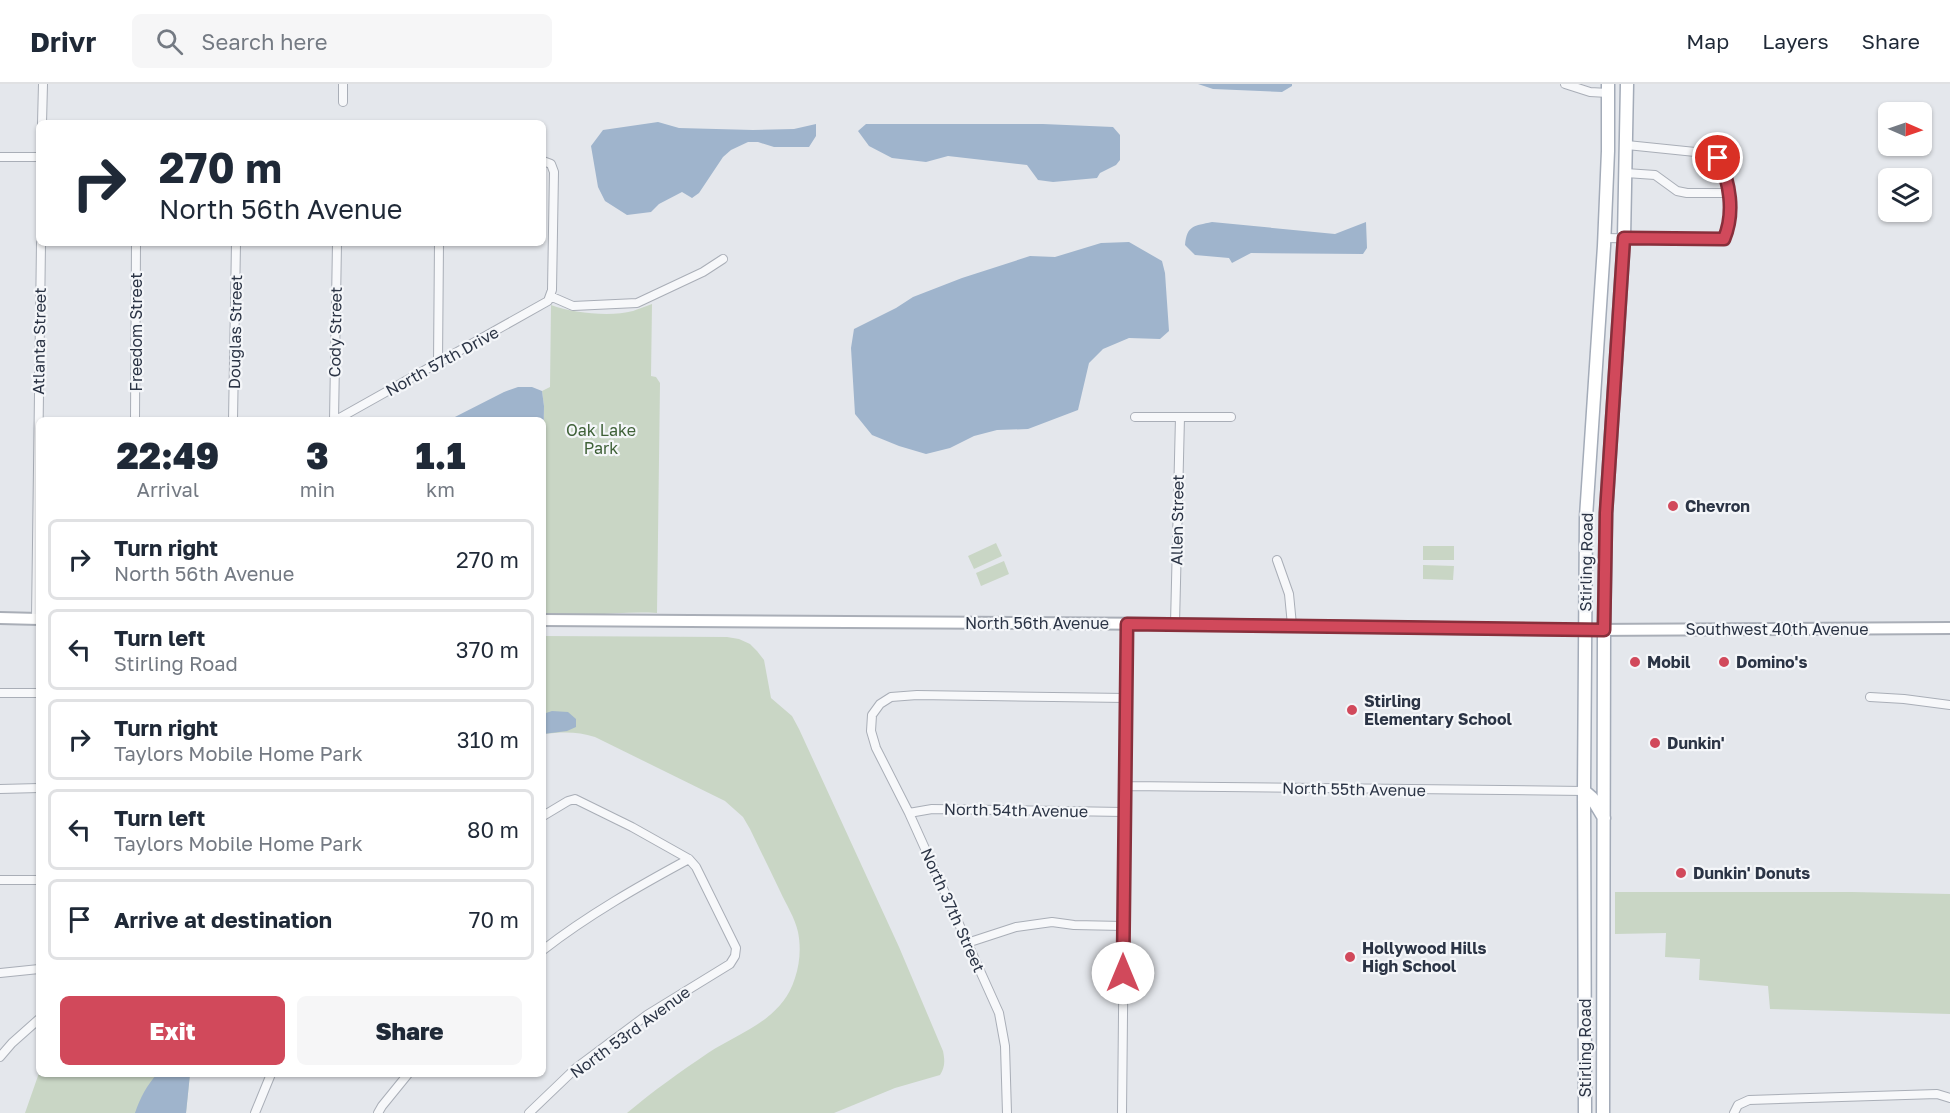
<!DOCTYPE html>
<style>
:root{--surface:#fff;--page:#f6f6f7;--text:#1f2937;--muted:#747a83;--line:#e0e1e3;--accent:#d1495b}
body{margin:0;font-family:"Golos Text",sans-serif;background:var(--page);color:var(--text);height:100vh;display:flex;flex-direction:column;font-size:22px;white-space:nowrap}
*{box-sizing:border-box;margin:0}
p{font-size:20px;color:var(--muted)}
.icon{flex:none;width:33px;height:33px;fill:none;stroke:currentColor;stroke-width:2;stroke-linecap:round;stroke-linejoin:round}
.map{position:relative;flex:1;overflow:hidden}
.drawer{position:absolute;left:36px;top:333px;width:510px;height:660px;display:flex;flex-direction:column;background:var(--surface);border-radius:9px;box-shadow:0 2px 4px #0004}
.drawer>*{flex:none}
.banner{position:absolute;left:36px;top:36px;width:510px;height:126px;border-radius:9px;box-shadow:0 2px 4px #0004;background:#fff;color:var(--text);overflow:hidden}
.needle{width:39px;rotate:92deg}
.buttons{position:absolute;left:1878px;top:18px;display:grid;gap:12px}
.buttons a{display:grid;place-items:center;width:54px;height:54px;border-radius:9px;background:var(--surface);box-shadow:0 2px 4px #0004;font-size:30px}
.pin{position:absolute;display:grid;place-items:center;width:51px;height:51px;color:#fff;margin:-26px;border:3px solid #fff;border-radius:50%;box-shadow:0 2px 6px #0007}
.me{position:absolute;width:66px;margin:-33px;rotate:0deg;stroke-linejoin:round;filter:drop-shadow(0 0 4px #0008)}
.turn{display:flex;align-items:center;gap:21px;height:126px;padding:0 24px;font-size:27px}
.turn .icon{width:78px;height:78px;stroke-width:2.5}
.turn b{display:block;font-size:42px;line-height:51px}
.eta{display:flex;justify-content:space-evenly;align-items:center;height:102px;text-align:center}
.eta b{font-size:36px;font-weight:800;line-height:42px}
.primary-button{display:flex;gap:12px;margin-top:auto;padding:12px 24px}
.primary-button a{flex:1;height:69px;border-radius:9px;background:var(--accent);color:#fff;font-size:24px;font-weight:800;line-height:69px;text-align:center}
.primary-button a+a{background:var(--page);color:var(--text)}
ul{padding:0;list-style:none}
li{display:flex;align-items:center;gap:18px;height:81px;margin:0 12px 9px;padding:0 12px;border:3px solid var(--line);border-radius:9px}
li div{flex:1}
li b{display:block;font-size:22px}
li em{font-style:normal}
header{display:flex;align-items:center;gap:36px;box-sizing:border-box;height:84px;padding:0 30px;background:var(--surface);border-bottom:2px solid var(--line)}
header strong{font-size:28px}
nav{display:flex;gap:33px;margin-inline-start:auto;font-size:21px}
.search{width:420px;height:54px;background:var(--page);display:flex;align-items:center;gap:15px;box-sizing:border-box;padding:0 21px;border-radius:9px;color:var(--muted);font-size:22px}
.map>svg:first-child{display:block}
</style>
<header>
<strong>Drivr</strong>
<div class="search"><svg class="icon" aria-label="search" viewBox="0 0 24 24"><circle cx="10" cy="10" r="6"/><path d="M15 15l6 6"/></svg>Search here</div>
<nav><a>Map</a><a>Layers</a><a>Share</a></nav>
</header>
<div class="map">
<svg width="1950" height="1029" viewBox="0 0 1950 1029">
<rect width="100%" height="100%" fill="#e4e7ec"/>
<path fill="#c9d6c5" d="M652 220 651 292 656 293 660 299 657 529C619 527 581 533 543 533L544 322 542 307 550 303 551 221C573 229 610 233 633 227 639 225 646 222 652 220Z
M996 459 1002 472 974 485 968 472Z
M1423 462H1454V476H1423Z
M1004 477 1009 490 981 502 976 489Z
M1423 481 1454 482 1453 496 1423 495Z
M543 552 727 553 739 555 750 560 757 567 764 576 771 614 792 632 799 645 899 863 943 967C945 977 945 983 940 991L895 1004 834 1029H627C653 1007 680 988 708 969 742 947 782 936 795 894 800 879 801 863 798 848 795 834 786 820 780 807 770 786 760 766 750 745L743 733 725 717 595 653C577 647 562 648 543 650Z
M1615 808H1852L1950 810V930L1770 925 1768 902 1699 896 1700 875 1665 873 1666 849 1615 850Z
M39 989 190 990 186 1029H25Z"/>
<path fill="#9fb4cc" d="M1198 0H1292V2L1282 8 1213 5Z
M658 38 679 44 753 46 794 45 816 40V52L809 63H774L758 58H748L731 66 723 73 699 109 692 114 682 108 659 120 651 128 627 131 605 117 598 103 591 62 603 46Z
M866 40H1043L1113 43 1120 51V76L1116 81 1100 89 1097 94 1053 98 1038 96 1027 81 948 72 926 78 892 74 869 62 858 47Z
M1212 138 1335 150 1366 138 1367 164 1363 170 1251 169 1232 179 1229 174 1195 171 1185 161C1187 141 1194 142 1212 138Z
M1129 158 1162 177 1165 189 1169 247 1160 255 1129 254 1103 265 1089 279 1078 326 1028 345 997 346 974 352 950 364 926 370 899 362 872 351 855 330 851 264 854 245 896 224 913 213 962 194 1030 172 1055 173 1101 159Z
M518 303H532L542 307 544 322 543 387V336H449L504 308Z
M552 627 568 628 576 635V643L567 647 543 650V630Z
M157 990H190L186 1029H135C140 1014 147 1001 157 990Z"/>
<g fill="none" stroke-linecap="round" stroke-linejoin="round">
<defs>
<path id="street" d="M343 0V18
M1565 0 1590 8 1608 9
M42 39 43 0
M0 73H39
M1626 89 1655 91 1677 107 1687 109H1729
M1605 154 1716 156 1724 155C1735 129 1730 98 1718 74L1705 69 1627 61
M550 212 573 222 637 219 703 188 723 175
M438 279 439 159
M1135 333H1231
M135 336 136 159
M233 336 236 159
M334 336 337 159
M336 336 548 217 552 206 554 88 551 80 543 77
M1277 476 1289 510 1292 541
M36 535 41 159
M1175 540 1180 333
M0 609H39
M1870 613 1904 615 1950 621
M1125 702 1584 707
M0 705 39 704
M909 729 932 725 1124 728
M0 796H39
M967 859 1016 843 1052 838 1074 841 1123 842
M543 866C588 831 639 802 689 775
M0 889 39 885
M0 973 12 959 39 935
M255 1029 271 990
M378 1029 382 1022 408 990
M529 1029 576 984 647 931 730 880 735 872 736 864 696 783 689 775 632 743 575 715 568 717 543 732
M1007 1029 1005 962 999 929 909 729 876 664 871 647 872 631 880 620 891 613 917 611 1126 614
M1122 1029 1127 540
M1734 1029 1738 1021 1749 1016 1937 1010 1950 1014"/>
<path id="secondary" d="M0 534 39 535
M543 536 1175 540 1585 546 1950 544"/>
<path id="primary" d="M1584 707 1592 714 1604 734
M1585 1029 1584 707 1586 433 1604 162 1608 67V0
M1603 1029 1604 546 1606 429 1624 154 1627 0"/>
</defs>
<use href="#street" stroke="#a9aeb7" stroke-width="10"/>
<use href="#secondary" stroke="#a9aeb7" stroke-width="14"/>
<use href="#primary" stroke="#a3abb8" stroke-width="15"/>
<use href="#street" stroke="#f7f8fa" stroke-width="8"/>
<use href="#secondary" stroke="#fff" stroke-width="10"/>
<use href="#primary" stroke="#fff" stroke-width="12"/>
</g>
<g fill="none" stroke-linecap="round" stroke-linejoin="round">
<defs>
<path id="route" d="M1123 889 1127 540 1604 546 1606 429 1624 154 1724 155C1735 129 1730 98 1718 74"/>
</defs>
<use href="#route" stroke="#882f3b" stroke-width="15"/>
<use href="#route" stroke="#d1495b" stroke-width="10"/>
</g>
<g fill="#d1495b" stroke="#f4f6f9" stroke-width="2">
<circle cx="1673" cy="422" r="6"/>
<circle cx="1635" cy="578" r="6"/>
<circle cx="1724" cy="578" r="6"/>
<circle cx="1352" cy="626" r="6"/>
<circle cx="1655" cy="659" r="6"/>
<circle cx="1681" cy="789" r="6"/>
<circle cx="1350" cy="873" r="6"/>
</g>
<g text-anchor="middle" stroke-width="4.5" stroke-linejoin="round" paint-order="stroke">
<g font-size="16" fill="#2b3445" stroke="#f4f6f9">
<text transform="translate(136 248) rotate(-90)" y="6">Freedom Street</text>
<text transform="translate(235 248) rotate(-89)" y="6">Douglas Street</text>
<text transform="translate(335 248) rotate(-89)" y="6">Cody Street</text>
<text transform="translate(39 257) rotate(-89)" y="6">Atlanta Street</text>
<text transform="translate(442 277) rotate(-29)" y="6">North 57th Drive</text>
<text transform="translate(1177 436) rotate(-89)" y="6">Allen Street</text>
<text transform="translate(1586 478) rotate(-89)" y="6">Stirling Road</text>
<text x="1037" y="545">North 56th Avenue</text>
<text x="1777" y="551">Southwest 40th Avenue</text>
<text transform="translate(1354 705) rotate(1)" y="6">North 55th Avenue</text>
<text transform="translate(1016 726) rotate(1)" y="6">North 54th Avenue</text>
<text transform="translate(953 826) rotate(66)" y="6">North 37th Street</text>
<text transform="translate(630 948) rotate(-36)" y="6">North 53rd Avenue</text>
<text transform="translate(1585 964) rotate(-90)" y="6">Stirling Road</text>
</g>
<g font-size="16" fill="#3f6138" stroke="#f4f6f9">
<text x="601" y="352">Oak Lake<tspan x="601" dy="18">Park</tspan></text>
</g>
<g font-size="16" font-weight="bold" fill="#2b3445" stroke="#f4f6f9" text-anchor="start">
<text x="1685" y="428">Chevron</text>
<text x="1647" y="584">Mobil</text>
<text x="1736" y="584">Domino's</text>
<text x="1364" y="623">Stirling<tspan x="1364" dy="18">Elementary School</tspan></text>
<text x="1667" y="665">Dunkin'</text>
<text x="1693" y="795">Dunkin' Donuts</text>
<text x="1362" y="870">Hollywood Hills<tspan x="1362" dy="18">High School</tspan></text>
</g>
</g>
</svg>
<div class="buttons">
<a><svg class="needle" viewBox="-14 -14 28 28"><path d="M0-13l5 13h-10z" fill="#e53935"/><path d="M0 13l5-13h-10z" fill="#747a83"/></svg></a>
<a><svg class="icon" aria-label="layers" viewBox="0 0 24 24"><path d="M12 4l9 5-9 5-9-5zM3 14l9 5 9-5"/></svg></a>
</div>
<div class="pin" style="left:1718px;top:74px;background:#d93025"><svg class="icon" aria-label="arrive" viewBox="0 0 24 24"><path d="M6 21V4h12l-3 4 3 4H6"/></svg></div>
<svg class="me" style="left:1123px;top:889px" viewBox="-20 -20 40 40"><circle r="19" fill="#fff"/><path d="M0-13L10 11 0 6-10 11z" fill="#d1495b"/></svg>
<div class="banner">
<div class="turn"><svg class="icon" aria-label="right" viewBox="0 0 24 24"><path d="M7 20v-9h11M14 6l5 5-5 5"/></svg><div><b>270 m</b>North 56th Avenue</div></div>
</div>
<section class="drawer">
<div class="eta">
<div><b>22:49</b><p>Arrival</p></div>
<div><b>3</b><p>min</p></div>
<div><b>1.1</b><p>km</p></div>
</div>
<ul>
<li><svg class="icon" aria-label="right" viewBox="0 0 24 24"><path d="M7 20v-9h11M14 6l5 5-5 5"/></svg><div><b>Turn right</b><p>North 56th Avenue</p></div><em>270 m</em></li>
<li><svg class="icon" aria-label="left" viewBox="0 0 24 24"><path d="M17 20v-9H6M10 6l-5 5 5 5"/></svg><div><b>Turn left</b><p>Stirling Road</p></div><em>370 m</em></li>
<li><svg class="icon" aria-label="right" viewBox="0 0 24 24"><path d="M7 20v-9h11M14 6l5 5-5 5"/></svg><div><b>Turn right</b><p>Taylors Mobile Home Park</p></div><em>310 m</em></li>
<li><svg class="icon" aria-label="left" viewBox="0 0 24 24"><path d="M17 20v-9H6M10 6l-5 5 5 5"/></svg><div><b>Turn left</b><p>Taylors Mobile Home Park</p></div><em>80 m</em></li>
<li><svg class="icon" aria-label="arrive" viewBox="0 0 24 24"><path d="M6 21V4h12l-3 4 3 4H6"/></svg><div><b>Arrive at destination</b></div><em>70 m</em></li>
</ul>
<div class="primary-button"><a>Exit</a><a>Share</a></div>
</section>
</div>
